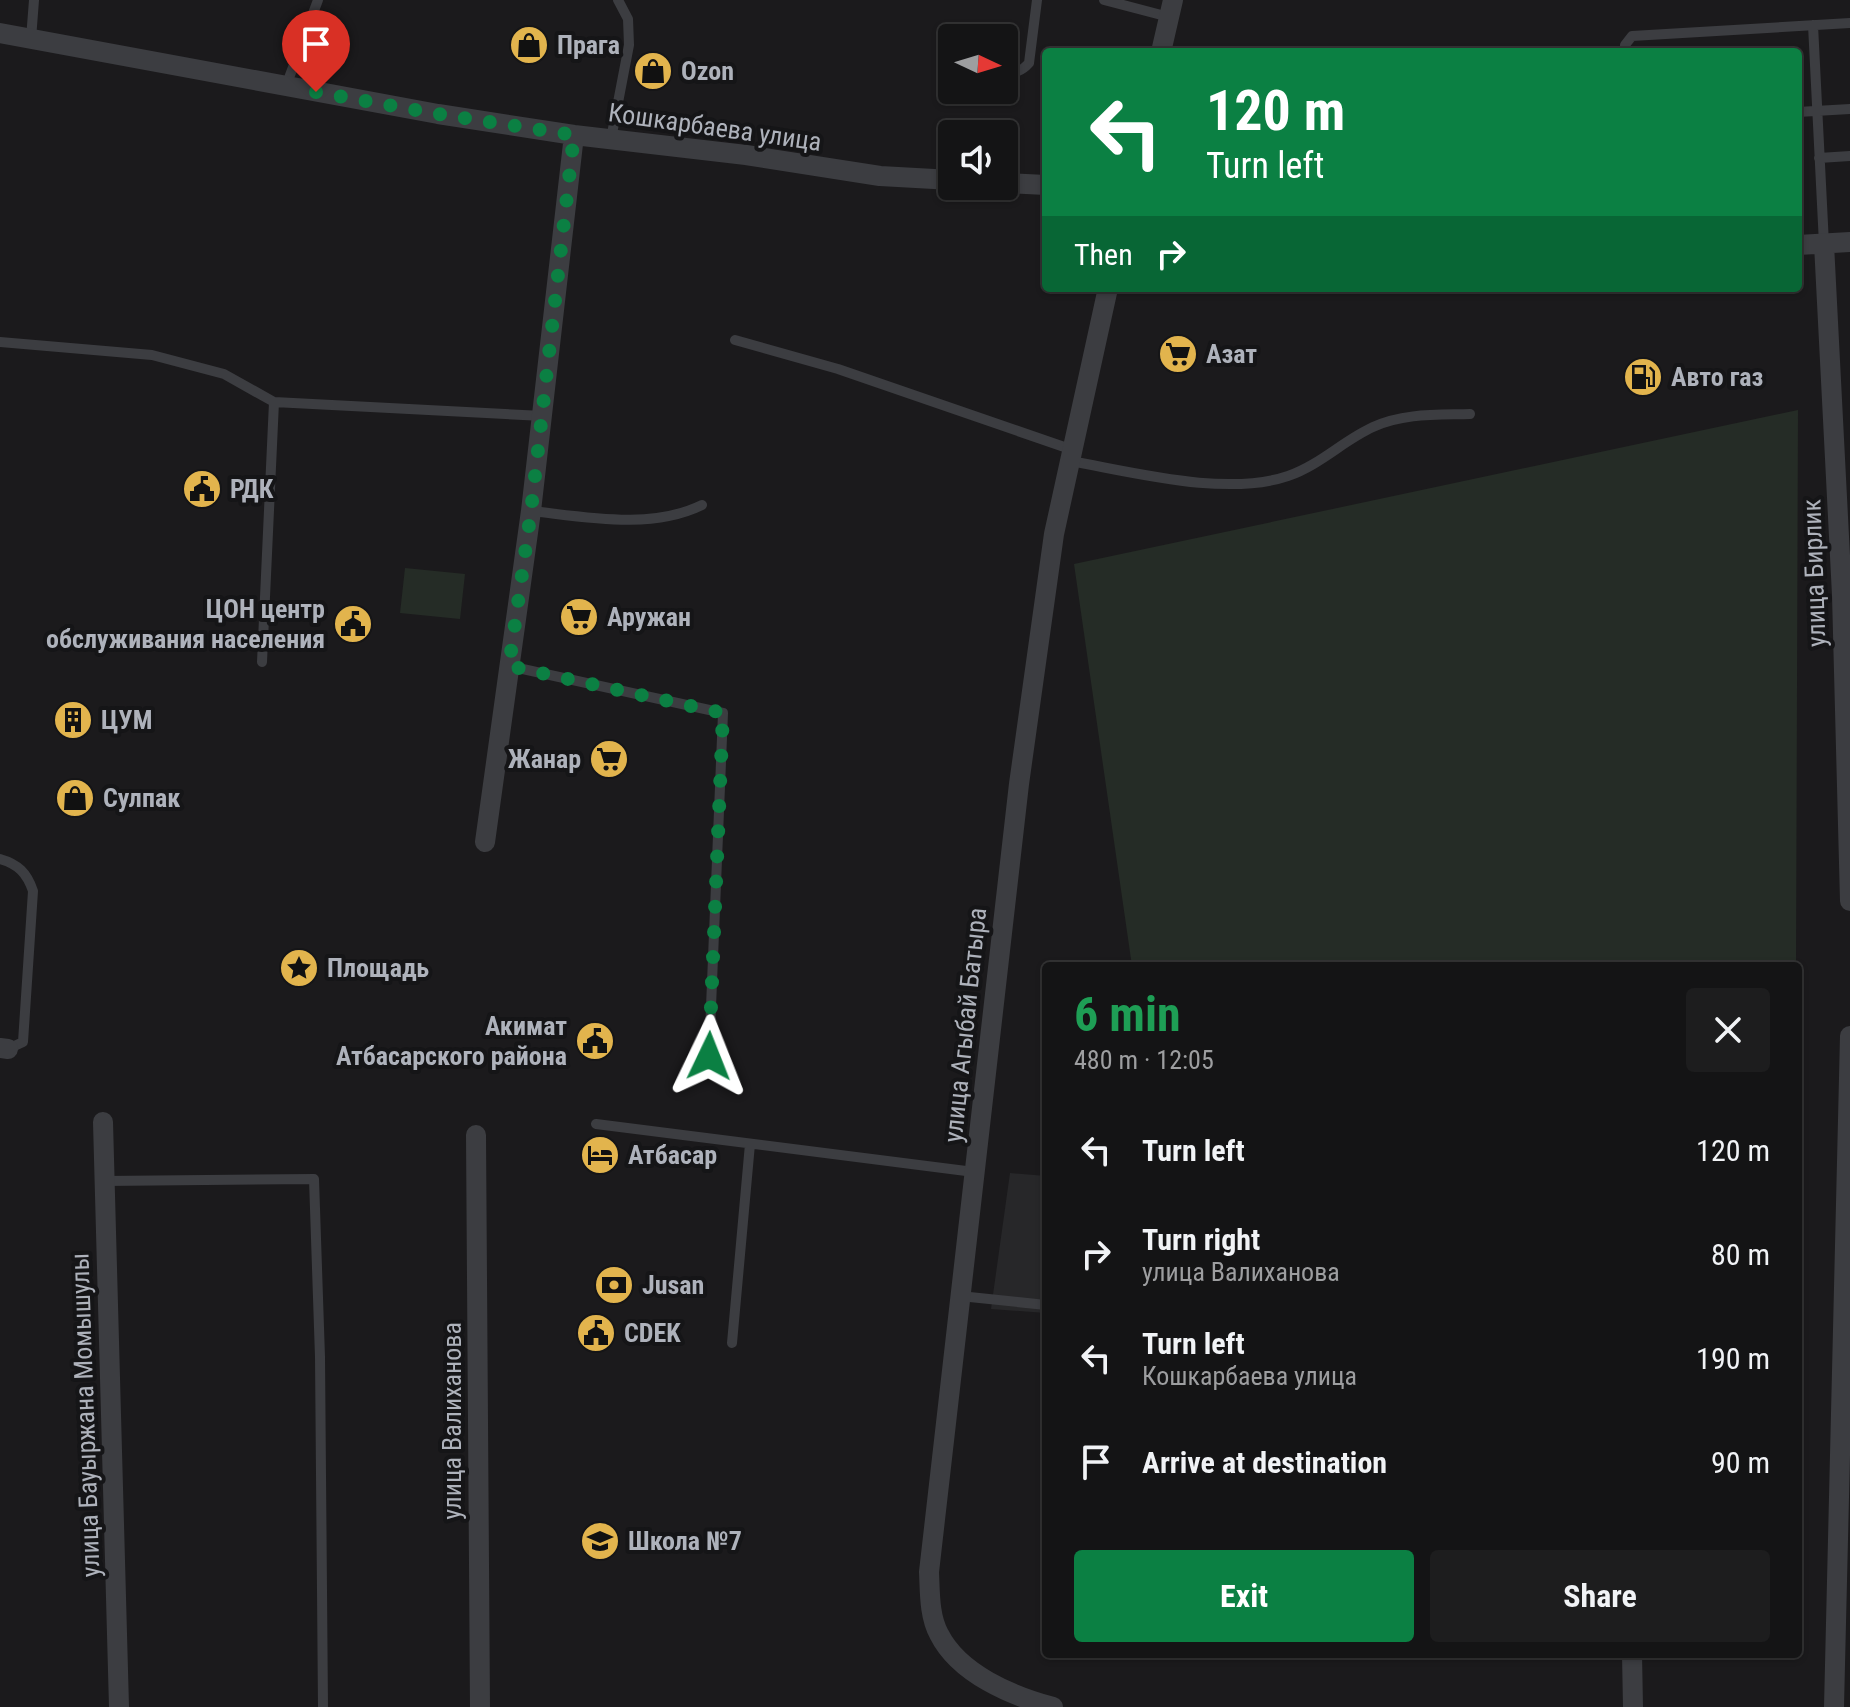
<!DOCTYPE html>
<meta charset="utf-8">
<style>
:root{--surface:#141415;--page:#1d1d1e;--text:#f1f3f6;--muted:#9d9ea0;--line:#333334;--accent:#0b8043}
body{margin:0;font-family:"Roboto Condensed",sans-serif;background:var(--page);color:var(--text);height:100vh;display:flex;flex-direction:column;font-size:30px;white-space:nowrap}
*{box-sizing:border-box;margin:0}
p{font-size:26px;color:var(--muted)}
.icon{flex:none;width:44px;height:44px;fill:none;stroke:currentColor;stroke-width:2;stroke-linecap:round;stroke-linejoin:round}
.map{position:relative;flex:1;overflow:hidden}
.details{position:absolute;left:1042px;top:962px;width:760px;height:696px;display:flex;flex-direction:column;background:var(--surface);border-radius:8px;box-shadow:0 2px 6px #0004,0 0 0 2px var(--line)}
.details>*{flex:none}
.banner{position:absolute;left:1042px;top:48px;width:760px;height:244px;border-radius:8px;box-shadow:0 2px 6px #0004,0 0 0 2px var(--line);background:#0b8043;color:#fff;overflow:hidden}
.needle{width:52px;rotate:94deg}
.fabs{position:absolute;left:938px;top:24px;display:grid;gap:16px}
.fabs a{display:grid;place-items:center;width:80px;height:80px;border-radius:8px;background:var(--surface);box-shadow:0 2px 6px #0004,0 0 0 2px var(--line);font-size:40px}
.pin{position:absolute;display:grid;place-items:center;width:68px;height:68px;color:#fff;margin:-82px -34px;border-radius:50% 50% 50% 0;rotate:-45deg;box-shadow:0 0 8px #0007}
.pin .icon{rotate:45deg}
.me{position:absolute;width:88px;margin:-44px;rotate:2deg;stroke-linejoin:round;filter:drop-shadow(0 0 6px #0008)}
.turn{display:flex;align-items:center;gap:28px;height:168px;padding:0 32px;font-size:36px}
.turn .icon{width:104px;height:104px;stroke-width:2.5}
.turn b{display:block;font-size:56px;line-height:68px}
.then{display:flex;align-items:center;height:76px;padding:0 32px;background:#0003;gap:16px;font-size:30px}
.round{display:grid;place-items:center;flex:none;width:84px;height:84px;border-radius:8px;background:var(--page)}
.overview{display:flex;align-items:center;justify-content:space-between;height:136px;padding:0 32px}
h1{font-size:48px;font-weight:700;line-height:60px;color:#1e9e55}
.primary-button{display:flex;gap:16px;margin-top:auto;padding:16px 32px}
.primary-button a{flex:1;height:92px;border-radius:8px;background:var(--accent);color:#fff;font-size:32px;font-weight:700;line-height:92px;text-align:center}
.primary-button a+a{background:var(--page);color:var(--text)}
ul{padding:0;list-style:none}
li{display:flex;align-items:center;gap:24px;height:104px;padding:0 32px}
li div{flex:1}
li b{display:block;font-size:30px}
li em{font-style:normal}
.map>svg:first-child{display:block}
</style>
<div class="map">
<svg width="1850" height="1707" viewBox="0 0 1850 1707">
<rect width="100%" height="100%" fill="#1b1a1c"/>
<path fill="#272729" d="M1010 1173 1046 1176V1313L991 1309Z"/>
<path fill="#252c26" d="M1798 410 1796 966H1132L1074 564Z
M405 568 465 574 460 619 400 613Z"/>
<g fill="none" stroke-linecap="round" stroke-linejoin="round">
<path stroke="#3c3d41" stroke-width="10" d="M1104 0 1169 17
M1813 25 1824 244
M31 39 34 0
M1625 52V45L1632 36 1850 23
M1004 72C1015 73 1021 72 1029 63L1037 0
M286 86 318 0
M1798 112 1850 109
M611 139 629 45 628 19 618 0
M1819 158 1850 156
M735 340 838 369 1073 450
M0 342 152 355 224 374 274 402
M1070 461C1133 472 1226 497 1288 476 1320 465 1344 440 1373 427 1404 413 1437 415 1470 414
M531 511C586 517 651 530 702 505
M262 662 274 402 543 416
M509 666 723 713 709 1056
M0 859C18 864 27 873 33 891L23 1042 8 1049
M596 1124 974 1172
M104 1181 314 1179 320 1357 323 1707
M960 1296 1046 1305
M732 1343 750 1144"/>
<path stroke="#3c3d41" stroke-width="20" d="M0 33 438 114 574 135 746 155 880 176 952 180
M1161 52 1173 0
M1004 183 1046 185
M1824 244 1842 595 1850 901
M1798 245 1850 242
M485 842 531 511 574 135
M0 1048 8 1049
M103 1122 119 1707
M476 1135 480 1707
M1632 1654 1633 1707
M1053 1707C1012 1696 959 1674 939 1634 929 1616 930 1591 929 1572L1019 784 1054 534 1108 288
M1834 1707 1850 1036"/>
</g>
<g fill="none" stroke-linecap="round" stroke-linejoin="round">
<path stroke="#0b8043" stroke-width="14" stroke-dasharray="0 25.2" d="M316 92 438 114 574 135 531 511 509 666 723 713 709 1056"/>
</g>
<defs>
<symbol id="shop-disc" viewBox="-11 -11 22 22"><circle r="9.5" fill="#e2b44d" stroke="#151517"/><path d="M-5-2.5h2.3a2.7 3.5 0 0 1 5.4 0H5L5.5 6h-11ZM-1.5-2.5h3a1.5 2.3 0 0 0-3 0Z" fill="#111"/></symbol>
<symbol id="supermarket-disc" viewBox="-11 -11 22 22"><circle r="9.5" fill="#e2b44d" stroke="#151517"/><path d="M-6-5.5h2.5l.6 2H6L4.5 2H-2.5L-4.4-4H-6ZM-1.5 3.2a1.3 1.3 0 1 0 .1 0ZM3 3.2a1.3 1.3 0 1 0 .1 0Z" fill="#111"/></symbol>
<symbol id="fuel-disc" viewBox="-11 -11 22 22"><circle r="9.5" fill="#e2b44d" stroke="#151517"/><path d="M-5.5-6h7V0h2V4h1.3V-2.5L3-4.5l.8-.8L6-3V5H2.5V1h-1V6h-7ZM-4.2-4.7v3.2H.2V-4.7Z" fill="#111"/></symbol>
<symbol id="civic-disc" viewBox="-11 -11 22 22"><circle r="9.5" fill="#e2b44d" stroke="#151517"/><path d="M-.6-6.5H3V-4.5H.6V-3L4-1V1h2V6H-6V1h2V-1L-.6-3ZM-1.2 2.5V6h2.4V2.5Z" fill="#111"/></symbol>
<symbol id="building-disc" viewBox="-11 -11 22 22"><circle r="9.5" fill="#e2b44d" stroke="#151517"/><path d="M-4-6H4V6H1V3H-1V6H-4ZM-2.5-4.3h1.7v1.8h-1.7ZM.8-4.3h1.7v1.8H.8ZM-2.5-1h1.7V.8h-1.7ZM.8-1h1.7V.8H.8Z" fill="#111"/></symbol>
<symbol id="sight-disc" viewBox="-11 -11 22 22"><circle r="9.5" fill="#e2b44d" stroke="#151517"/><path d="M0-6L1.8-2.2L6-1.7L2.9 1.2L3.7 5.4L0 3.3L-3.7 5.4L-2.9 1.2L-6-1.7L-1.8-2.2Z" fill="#111"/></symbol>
<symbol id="hotel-disc" viewBox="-11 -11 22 22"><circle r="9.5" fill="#e2b44d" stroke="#151517"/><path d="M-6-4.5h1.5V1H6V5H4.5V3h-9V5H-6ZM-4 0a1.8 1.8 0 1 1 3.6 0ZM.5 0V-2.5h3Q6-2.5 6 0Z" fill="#111"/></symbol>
<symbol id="bank-disc" viewBox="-11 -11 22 22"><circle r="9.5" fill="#e2b44d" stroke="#151517"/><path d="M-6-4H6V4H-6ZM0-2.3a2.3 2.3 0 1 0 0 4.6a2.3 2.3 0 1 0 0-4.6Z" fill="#111"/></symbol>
<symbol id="school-disc" viewBox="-11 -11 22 22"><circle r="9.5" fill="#e2b44d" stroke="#151517"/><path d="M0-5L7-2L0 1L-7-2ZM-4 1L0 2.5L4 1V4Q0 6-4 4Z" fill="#111"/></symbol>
</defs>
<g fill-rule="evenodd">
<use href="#shop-disc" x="507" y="23" width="44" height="44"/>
<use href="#shop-disc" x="631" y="49" width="44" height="44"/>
<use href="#supermarket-disc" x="1156" y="332" width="44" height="44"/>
<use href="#fuel-disc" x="1621" y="355" width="44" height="44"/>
<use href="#civic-disc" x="180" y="467" width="44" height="44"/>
<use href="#supermarket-disc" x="557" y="595" width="44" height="44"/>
<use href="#civic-disc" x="331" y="602" width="44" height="44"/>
<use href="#building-disc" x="51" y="698" width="44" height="44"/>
<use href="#supermarket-disc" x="587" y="737" width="44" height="44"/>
<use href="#shop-disc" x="53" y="776" width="44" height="44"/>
<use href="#sight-disc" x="277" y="946" width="44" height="44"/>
<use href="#civic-disc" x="573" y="1019" width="44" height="44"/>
<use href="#hotel-disc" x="578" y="1133" width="44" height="44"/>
<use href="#bank-disc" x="592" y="1263" width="44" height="44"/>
<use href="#civic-disc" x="574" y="1311" width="44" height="44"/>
<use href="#school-disc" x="578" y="1519" width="44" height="44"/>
</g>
<g text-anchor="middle" stroke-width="8" stroke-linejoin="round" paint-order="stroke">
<g font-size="26" font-weight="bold" fill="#aeb2bb" stroke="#151517" text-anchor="start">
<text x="557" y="54">Прага</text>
<text x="681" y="80">Ozon</text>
<text x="1206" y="363">Азат</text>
<text x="1671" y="386">Авто газ</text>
<text x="230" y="498">РДК</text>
<text x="325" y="618" text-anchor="end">ЦОН центр<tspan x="325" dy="30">обслуживания населения</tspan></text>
<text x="607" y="626">Аружан</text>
<text x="101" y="729">ЦУМ</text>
<text x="581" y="768" text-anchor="end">Жанар</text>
<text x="103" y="807">Сулпак</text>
<text x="327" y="977">Площадь</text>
<text x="567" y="1035" text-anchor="end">Акимат<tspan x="567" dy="30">Атбасарского района</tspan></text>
<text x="628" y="1164">Атбасар</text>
<text x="642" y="1294">Jusan</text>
<text x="624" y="1342">CDEK</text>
<text x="628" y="1550">Школа №7</text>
</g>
<g font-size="26" fill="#aeb2bb" stroke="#151517">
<text transform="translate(715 127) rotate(8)" y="9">Кошкарбаева улица</text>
<text transform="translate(1814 573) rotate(-92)" y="9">улица Бирлик</text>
<text transform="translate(965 1025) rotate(-84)" y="9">улица Агыбай Батыра</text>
<text transform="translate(85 1415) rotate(-92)" y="9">улица Бауыржана Момышулы</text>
<text transform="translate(452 1421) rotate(-90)" y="9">улица Валиханова</text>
</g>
</g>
</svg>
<div class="fabs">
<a><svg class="needle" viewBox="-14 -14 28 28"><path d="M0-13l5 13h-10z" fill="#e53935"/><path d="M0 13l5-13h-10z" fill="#9d9ea0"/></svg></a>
<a><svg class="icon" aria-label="sound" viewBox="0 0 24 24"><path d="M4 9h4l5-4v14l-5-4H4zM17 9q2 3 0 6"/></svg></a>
</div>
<div class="pin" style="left:316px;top:92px;background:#d93025"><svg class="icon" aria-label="arrive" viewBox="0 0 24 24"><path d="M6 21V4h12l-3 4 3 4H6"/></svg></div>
<svg class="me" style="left:709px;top:1056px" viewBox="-20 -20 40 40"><path d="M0-17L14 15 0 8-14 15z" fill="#0b8043" stroke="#fff" stroke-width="4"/></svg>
<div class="banner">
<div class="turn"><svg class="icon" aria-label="left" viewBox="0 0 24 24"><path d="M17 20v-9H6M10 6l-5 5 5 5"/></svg><div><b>120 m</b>Turn left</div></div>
<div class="then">Then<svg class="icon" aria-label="right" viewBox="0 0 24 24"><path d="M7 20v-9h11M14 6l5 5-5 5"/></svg></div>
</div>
<section class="details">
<div class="overview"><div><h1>6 min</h1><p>480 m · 12:05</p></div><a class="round"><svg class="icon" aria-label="close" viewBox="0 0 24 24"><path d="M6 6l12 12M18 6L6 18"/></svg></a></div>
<ul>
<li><svg class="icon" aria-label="left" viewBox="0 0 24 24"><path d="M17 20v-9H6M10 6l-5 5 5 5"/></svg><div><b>Turn left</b></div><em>120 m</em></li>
<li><svg class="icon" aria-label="right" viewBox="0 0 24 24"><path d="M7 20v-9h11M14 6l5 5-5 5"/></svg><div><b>Turn right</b><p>улица Валиханова</p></div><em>80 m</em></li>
<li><svg class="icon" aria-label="left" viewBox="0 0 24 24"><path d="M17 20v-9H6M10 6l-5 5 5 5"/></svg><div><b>Turn left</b><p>Кошкарбаева улица</p></div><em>190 m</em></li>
<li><svg class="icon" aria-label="arrive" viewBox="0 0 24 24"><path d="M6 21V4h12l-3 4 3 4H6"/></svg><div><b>Arrive at destination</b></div><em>90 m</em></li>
</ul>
<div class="primary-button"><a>Exit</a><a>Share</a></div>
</section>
</div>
